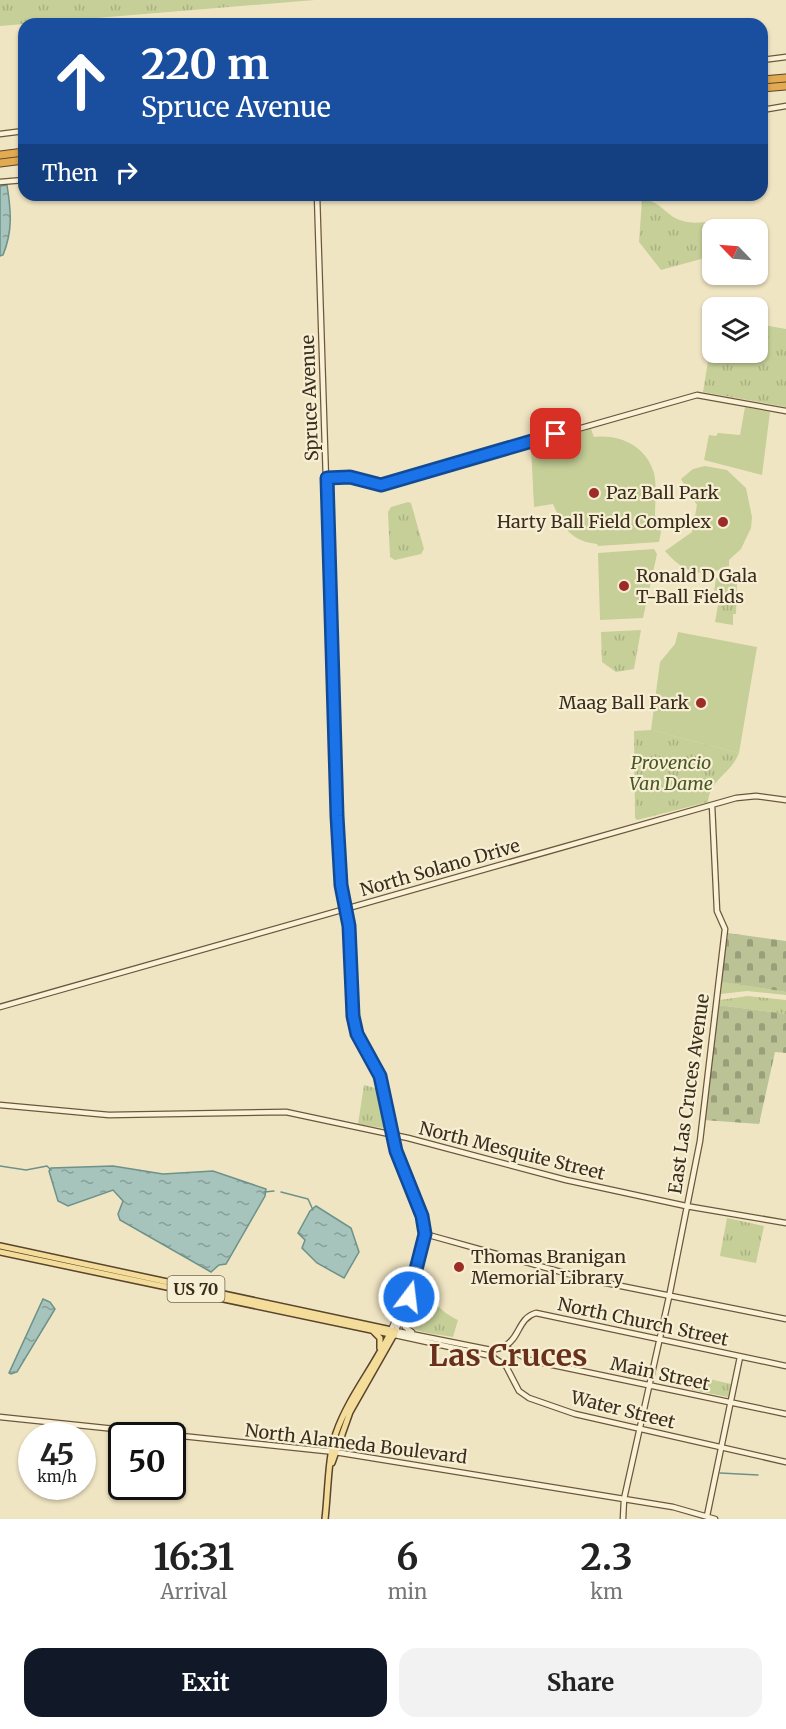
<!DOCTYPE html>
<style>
:root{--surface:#fff;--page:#f2f2f2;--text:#222;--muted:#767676;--accent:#111827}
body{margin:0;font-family:Merriweather,serif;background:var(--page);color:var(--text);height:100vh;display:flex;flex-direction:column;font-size:22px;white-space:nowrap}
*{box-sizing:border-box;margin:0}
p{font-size:20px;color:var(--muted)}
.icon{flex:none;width:33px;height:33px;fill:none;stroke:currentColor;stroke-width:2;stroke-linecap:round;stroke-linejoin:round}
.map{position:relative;height:1519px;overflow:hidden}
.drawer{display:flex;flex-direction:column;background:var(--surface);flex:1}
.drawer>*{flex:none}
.banner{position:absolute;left:18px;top:18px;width:750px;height:183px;border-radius:18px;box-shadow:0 2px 4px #0004;background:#1a4fa0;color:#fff;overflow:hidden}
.needle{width:39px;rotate:295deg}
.buttons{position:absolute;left:702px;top:219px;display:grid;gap:12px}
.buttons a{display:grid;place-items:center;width:66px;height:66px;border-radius:12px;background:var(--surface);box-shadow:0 2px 4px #0004;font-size:30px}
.speed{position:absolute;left:18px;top:1422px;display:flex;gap:12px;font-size:30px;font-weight:700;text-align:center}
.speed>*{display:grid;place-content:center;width:78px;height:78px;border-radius:50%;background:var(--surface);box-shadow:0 2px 4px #0004;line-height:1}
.speed small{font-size:15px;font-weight:400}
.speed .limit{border:3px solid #111;border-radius:9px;background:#fff;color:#111}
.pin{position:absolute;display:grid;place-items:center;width:51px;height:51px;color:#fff;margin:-26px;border-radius:12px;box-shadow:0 3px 9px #0006}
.me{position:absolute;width:66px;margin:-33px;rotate:15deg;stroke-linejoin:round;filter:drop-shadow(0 0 4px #0008)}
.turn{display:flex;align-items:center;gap:21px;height:126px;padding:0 24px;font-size:27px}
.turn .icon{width:78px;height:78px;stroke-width:2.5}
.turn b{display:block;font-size:42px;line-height:51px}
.then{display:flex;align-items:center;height:57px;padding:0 24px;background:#0003;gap:12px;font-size:22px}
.eta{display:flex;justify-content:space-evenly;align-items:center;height:102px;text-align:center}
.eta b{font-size:36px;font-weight:700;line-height:42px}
.button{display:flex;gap:12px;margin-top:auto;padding:12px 24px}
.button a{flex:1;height:69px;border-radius:18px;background:var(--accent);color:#fff;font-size:24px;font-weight:700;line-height:69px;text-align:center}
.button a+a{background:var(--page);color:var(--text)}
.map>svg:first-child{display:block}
</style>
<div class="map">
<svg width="786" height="1519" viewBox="0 0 786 1519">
<defs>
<pattern id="grass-tufts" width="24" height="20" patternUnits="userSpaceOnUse" patternTransform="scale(1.5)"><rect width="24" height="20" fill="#c5cf97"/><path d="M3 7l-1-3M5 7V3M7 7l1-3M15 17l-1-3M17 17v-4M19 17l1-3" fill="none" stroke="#aab282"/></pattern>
<pattern id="cemetery-stones" width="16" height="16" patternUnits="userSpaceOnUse" patternTransform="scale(1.5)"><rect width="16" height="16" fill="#bbc396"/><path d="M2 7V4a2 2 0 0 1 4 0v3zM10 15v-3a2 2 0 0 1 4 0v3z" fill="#999f7a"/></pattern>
<pattern id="water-ripples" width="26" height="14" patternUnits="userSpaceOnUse" patternTransform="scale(1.5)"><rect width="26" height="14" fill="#a6c3bc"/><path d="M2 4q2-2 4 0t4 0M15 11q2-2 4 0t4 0" fill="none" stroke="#889f98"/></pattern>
</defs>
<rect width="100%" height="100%" fill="#f0e5c3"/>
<path fill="url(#grass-tufts)" d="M0 0H315L0 26Z
M642 200C659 199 665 215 680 220 695 226 708 220 723 221L722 229 712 230V256L661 270 639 242Z
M758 324 786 329V407L703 392 712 337V352H758Z
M408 502 411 503 424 549 421 554 395 560 390 557 388 512 391 507Z
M716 578 737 581 736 614H733V625L715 622 720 594 714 592Z
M641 630 634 669 616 672 602 662 601 632Z
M651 730 739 753C731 774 710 779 708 802L637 820 635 818 634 731Z
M722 982 786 992V995L747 991 721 994Z
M748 996 786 1000V1014L718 1005 720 1000Z
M364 1085 378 1089 385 1124 383 1128 358 1124Z
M727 1218 764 1226 756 1263 720 1256Z
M421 1274 429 1277 426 1280C429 1300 441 1312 458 1320L453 1337C439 1334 409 1334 405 1319Z
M696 1376 731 1384 728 1397 692 1390Z"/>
<path fill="url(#cemetery-stones)" d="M728 933 786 941V992L721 982Z
M718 1005 786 1014V1053L775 1052 759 1124 703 1120Z"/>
<path fill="#c5cf97" d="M745 407 770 412 762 475 704 460 709 435 716 436 718 433 740 435Z
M591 429 594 437C620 434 646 446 654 473 657 486 655 503 655 516H664L659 542 598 546 597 544C570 541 563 527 553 504L534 507 531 446Z
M705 466 727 470 746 488 752 517 751 528 741 549 729 560V566C702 579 684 573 665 551L692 532 697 505 681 479 693 469Z
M654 549 657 554 643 618 600 620 598 553Z
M678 632 757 647 739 753 651 730 660 662 675 644Z"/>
<path fill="url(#water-ripples)" stroke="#6c928a" stroke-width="1.5" d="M7 185C11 210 13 231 3 255L0 256V186Z
M113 1166 163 1174 213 1171 266 1189 265 1196 226 1264 219 1265 211 1272 120 1220 118 1214 123 1201 113 1190 68 1206 58 1201 49 1171 51 1168Z
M316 1206 351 1228 359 1252 344 1278 317 1263 302 1248 305 1240 298 1233 310 1211Z
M43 1299 50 1302 55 1309 17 1372 11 1374 9 1373Z"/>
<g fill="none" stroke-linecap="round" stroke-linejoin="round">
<path stroke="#6c928a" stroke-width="1.5" d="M0 1166 26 1170 47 1166 51 1170
M264 1192 274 1191
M281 1192 308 1199 313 1210
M720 1473 758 1475"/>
<defs>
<path id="secondary" d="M762 60 786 57
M762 110 786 106
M0 134 24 131
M0 182 24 180
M317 195 336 798 341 885 349 926 353 1016 356 1034 380 1076 396 1151 422 1217 425 1234 416 1271 391 1330
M327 478 350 477 381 485 697 395 786 411
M0 1007 736 798 756 796 786 800
M0 1105 109 1115 286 1112 408 1138 566 1180 686 1206 786 1223
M425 1234 586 1279 786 1319
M409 1291 396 1331 491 1350 505 1347 529 1360 786 1414
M402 1318 405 1327 412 1332
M395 1335 491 1356 506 1366 519 1391 529 1398 575 1414 786 1462
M505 1346C520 1338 518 1318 536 1313L786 1366
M504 1363 512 1360V1351
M0 1417 335 1452 673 1507 715 1519
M707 1516 740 1357
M623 1519 624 1499 669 1297 700 1141 725 929 717 911 712 805"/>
<path id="primary" d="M0 1246 396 1331 350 1412 332 1463
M0 1252 395 1335
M373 1331 380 1338V1348
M325 1519C328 1494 328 1455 336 1433 349 1396 375 1366 391 1331"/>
<path id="highway" d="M762 80 786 78
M762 88 786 86
M0 155 24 152
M0 163 24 160"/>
</defs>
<use href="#secondary" stroke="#6d573c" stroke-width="7"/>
<use href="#primary" stroke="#59442d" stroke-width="8"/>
<use href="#highway" stroke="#59442d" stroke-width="9"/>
<use href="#secondary" stroke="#faf2d7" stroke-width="4.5"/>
<use href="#primary" stroke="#f4dd9a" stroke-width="5"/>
<use href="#highway" stroke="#e2aa51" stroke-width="7"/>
</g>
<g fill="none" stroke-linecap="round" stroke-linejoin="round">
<defs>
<path id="route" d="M409 1297 425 1234 422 1216 396 1151 380 1076 357 1034 353 1016 349 926 341 885 337 816 327 478 350 477 381 485 556 434"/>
</defs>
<use href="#route" stroke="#114b97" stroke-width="15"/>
<use href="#route" stroke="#1a73e8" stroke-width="10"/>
</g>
<g fill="#9d2c27" stroke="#f7efd3" stroke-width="2">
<circle cx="594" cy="493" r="6"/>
<circle cx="723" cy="522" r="6"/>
<circle cx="624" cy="586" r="6"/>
<circle cx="701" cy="703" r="6"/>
<circle cx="459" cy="1267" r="6"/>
</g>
<g text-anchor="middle" stroke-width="4.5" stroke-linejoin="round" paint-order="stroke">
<rect fill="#f7efd3" stroke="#736754" stroke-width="1.5" x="167.5" y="1276" width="57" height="26" rx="4.5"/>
<g font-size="16" font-weight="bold" fill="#3b2d1e">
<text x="196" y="1295">US 70</text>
</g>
<g font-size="18" fill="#3b2d1e" stroke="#f7efd3">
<text transform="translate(310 398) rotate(-92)" y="6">Spruce Avenue</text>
<text transform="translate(440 868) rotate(-16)" y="6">North Solano Drive</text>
<text transform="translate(689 1094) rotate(-82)" y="6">East Las Cruces Avenue</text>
<text transform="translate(512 1151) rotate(14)" y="6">North Mesquite Street</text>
<text transform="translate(643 1322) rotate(12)" y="6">North Church Street</text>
<text transform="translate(660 1374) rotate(12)" y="6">Main Street</text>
<text transform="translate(623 1410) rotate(14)" y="6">Water Street</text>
<text transform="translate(356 1444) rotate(7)" y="6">North Alameda Boulevard</text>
</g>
<g font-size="18" fill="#3b2d1e" stroke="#f7efd3" text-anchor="start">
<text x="606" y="499">Paz Ball Park</text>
<text x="711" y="528" text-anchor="end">Harty Ball Field Complex</text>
<text x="636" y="582">Ronald D Gala<tspan x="636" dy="21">T-Ball Fields</tspan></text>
<text x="689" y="709" text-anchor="end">Maag Ball Park</text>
<text x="471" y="1263">Thomas Branigan<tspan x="471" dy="21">Memorial Library</tspan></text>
</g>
<g font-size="18" font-style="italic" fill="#485824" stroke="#f7efd3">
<text x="671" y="769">Provencio<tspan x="671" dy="21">Van Dame</tspan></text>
</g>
<g font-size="30" font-weight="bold" fill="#69301b" stroke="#f7efd3">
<text x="508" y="1366">Las Cruces</text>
</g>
</g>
</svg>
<div class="buttons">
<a><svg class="needle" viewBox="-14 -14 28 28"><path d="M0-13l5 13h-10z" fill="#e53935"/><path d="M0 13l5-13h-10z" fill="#767676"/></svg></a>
<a><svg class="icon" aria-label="layers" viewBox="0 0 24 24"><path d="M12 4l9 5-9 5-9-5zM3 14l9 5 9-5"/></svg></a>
</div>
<div class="speed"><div>45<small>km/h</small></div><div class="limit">50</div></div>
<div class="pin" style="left:556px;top:434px;background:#d93025"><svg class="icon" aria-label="arrive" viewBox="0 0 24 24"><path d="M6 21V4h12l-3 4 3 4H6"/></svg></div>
<svg class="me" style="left:409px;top:1297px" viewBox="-20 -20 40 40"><circle r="17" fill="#1a73e8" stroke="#fff" stroke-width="3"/><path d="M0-11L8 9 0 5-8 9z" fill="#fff"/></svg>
<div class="banner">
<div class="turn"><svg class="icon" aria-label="ahead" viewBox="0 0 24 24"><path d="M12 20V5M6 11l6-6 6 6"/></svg><div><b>220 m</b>Spruce Avenue</div></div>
<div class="then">Then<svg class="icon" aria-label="right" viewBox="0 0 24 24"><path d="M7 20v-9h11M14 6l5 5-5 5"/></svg></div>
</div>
</div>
<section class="drawer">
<div class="eta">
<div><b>16:31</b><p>Arrival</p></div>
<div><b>6</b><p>min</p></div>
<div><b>2.3</b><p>km</p></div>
</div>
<div class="button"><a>Exit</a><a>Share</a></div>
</section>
